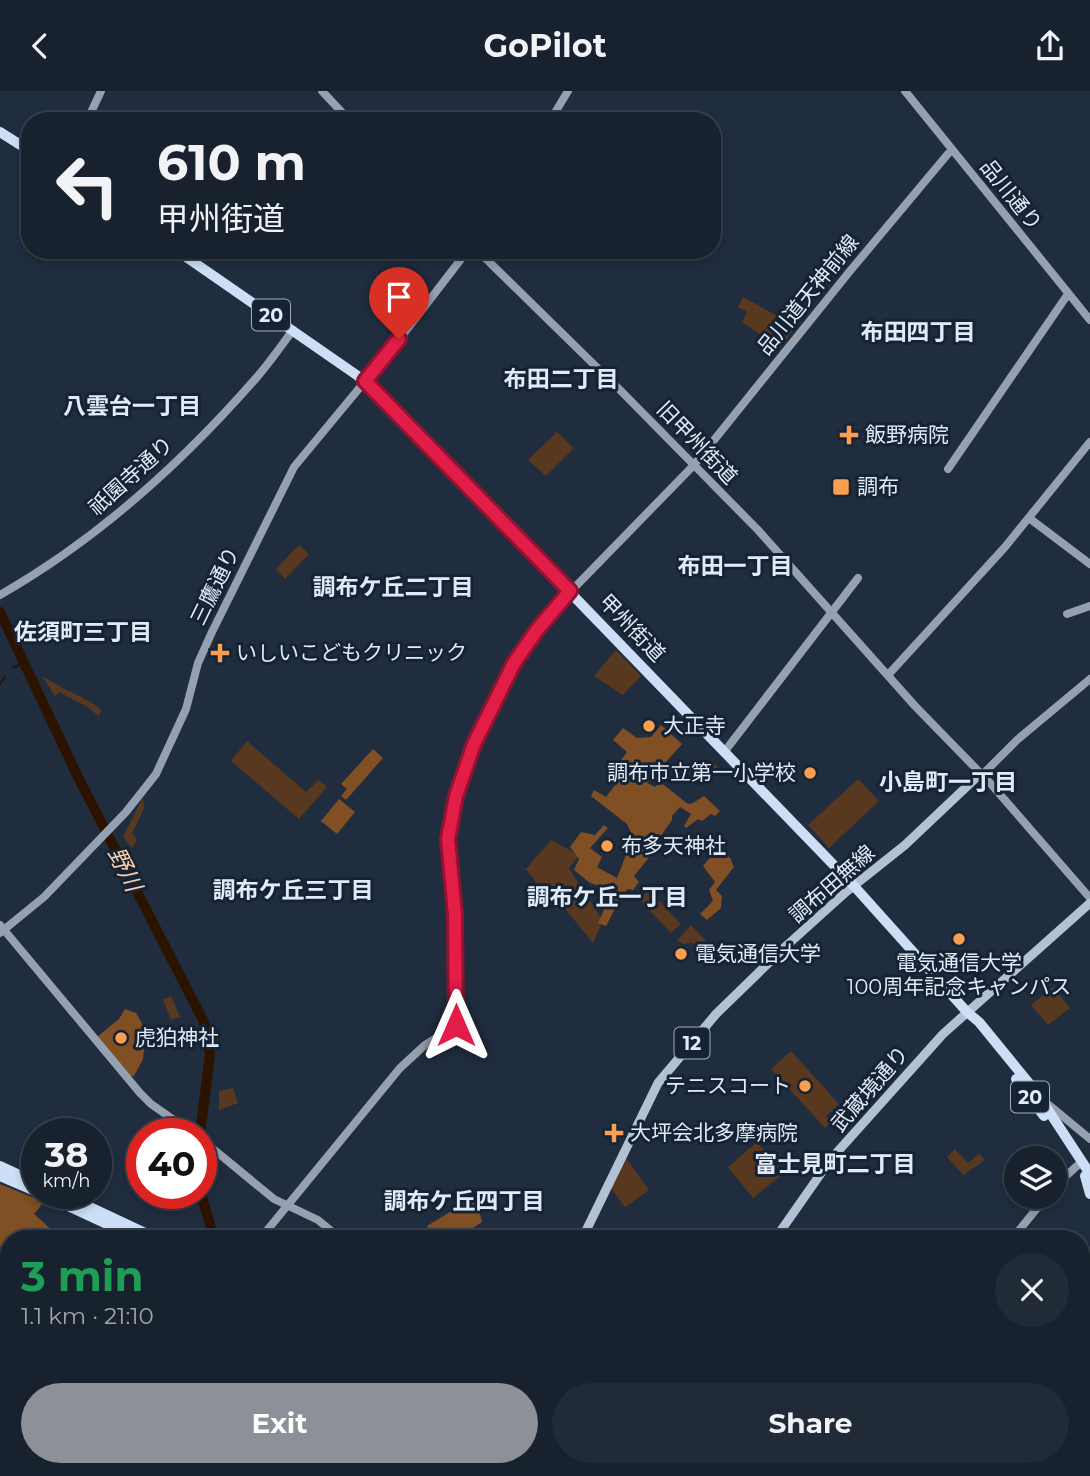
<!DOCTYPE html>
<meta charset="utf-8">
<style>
:root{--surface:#18222f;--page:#212a37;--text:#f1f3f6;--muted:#9fa4aa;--line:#363f4b;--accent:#8c9099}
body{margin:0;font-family:Montserrat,"Noto Sans JP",sans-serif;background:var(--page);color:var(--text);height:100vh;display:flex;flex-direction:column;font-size:26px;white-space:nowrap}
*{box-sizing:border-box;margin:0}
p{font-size:23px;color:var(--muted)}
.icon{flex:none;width:38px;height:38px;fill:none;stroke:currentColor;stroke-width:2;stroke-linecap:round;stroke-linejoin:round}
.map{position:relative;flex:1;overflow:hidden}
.details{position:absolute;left:0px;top:1139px;width:1090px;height:247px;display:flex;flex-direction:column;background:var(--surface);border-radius:28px 28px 0 0;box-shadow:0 4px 10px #0003,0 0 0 2px var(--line)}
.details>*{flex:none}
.hud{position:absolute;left:21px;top:21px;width:700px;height:147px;border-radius:28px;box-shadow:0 4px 10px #0003,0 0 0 2px var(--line);background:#18222f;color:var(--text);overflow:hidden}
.fabs{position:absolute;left:1004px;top:1055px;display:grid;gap:14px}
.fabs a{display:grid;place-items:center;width:63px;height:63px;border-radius:50%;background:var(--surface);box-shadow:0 4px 10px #0003,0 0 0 2px var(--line);font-size:35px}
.speed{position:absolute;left:21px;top:1027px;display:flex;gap:14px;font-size:35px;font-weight:700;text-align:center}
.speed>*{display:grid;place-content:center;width:91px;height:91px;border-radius:50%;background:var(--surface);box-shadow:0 4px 10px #0003,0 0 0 2px var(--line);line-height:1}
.speed small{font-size:18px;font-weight:400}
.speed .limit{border:10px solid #d22;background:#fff;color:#111}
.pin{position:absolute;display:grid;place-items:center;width:60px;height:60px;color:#fff;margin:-72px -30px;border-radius:50% 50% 50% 0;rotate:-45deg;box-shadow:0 0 7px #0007}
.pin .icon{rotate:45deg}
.me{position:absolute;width:77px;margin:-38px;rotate:0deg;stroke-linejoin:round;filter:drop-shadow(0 0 5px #0008)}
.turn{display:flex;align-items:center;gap:24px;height:147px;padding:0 21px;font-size:32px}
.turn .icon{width:91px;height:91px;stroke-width:2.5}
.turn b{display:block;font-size:49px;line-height:60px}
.round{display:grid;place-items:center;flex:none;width:74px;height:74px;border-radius:37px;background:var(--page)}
.headline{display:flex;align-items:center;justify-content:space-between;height:119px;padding:0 21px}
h1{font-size:42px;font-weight:700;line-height:52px;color:#1e9e55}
.action{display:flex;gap:14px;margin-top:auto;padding:14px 21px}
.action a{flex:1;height:80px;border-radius:42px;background:var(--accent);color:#fff;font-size:28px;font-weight:700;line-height:80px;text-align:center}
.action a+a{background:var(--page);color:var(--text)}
header{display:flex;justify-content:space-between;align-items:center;height:91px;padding:0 21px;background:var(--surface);font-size:32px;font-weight:700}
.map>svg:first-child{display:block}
</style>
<header><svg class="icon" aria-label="back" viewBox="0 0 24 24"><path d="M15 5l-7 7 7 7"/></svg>GoPilot<svg class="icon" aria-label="share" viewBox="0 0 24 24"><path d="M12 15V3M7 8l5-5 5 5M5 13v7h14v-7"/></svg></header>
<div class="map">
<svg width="1090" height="1385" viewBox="0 0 1090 1385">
<rect width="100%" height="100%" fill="#202d3f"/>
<path fill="#58391f" d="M408 178 411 181 408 185 413 189 410 193 427 207 401 239 385 225 397 210 388 202Z
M743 206 796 235 780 257 742 231 747 221 738 216Z
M557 341 574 357 546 385 528 369Z
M299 454 309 463 285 488 276 478Z
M616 559 641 585 623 604 594 585Z
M42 585C61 598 84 605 102 619L98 625C88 613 73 610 60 601L55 605Z
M247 650 306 701 318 689 327 696 299 728 231 670Z
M712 670 718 676 700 694 694 687Z
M858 688 879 710 829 757 808 734Z
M143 706 144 717 132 743 137 748 132 757 123 746Z
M551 749 579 764 569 777 603 830 593 852 563 815 557 819 526 778Z
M649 799 681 833 671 842 639 808Z
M691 834 714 858 707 866 692 852 683 853 677 849Z
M1053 896 1070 917 1048 934 1031 914Z
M171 905 180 926 171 929 163 909Z
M791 960 839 1013 826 1025 831 1031 825 1037 771 978Z
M233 997 238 1012 219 1019V1000Z
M757 1051 784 1082 753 1107 728 1076Z
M955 1058 968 1072 979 1063 985 1069 963 1084 947 1066Z
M626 1067 649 1099 625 1116 611 1097Z"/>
<path fill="#804f23" d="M661 634 682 653 647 692 655 696 660 691 688 713 693 712 704 705 720 720 715 725 711 723 702 730 698 728 686 737 684 735 691 723 680 716 672 725V729L653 756 655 759 634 785 639 791 633 799 628 798 622 804 606 835 598 832 613 799 590 792 574 779 579 768 570 756 581 741 595 744 604 734 608 737 590 757 602 766 597 776 617 787 633 746 627 733 591 705 594 699 606 706 622 685 616 676 627 661 613 649 623 637 637 647 651 646Z
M373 658 383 667 346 709 341 705 347 698 341 693Z
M339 708 355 721 337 743 321 730Z
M709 747 730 767 734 776 716 799 722 805 721 817 707 829 700 823 713 810 709 799 715 791 703 775 714 762 704 753Z
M125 918 136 922 145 938V947L143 968 134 985H131L97 946 119 928Z
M0 1093 44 1111 34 1123 62 1148H9V1237L0 1245C0 1228 0 1209 5 1195L0 1189Z
M476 1105 482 1131 456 1148H435L427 1135Z
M0 1254 9 1260V1290L0 1286Z"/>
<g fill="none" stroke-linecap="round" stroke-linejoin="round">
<path stroke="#2c1300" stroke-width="2" d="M13 577 23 572
M0 593 5 586"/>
<path stroke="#2c1300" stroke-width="10" d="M0 521 78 686 204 931 210 964 200 1043
M201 1102 214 1148
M316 1377 320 1385"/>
<path stroke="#95a0b0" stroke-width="8" d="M322 0 350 30
M905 0 1090 229
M87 30 101 0
M550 30 568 0
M477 159 622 301 758 439 915 615 990 692 1090 807
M948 378 1068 203
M1029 427 1090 473
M0 504C98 448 183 371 257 286 270 271 281 255 293 239
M1067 523 1090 515
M888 584 1005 456 1090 351
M725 660 858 487
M980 683 984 682 1017 649 1090 588
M0 834 140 1002 151 1013 194 1043
M0 842 44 806 126 721 156 683 186 618 198 572 212 541 294 376 395 254 468 159
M1049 1014 1090 1048
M201 1048 274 1108 318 1129 341 1148
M1055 1095 1078 1074
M260 1148 400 977 425 954 456 934 455 824 448 748 456 704 474 653 514 572 565 504 577 494 694 374 850 180 952 58
M1012 1148 1046 1106
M1082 1286 1090 1277
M527 1377 528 1385
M663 1385 678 1377
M1006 1385 1011 1377"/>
<path stroke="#b3c1d5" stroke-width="9" d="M582 1148 658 992 716 923 785 856 846 801 905 754 980 683
M775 1148 831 1068 943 943 1090 812
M476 1385 480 1377
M502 1385 508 1377
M511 1385 517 1377"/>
<path stroke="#cddef7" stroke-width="10" d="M0 41 30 60
M176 159 358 285 382 307 854 795 967 921 979 931 1037 1002 1090 1083
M1016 988 1044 1025
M0 1075 37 1092
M0 1085 37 1101
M1085 1085 1090 1103
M40 1102 139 1148
M60 1102 158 1148
M1082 1310 1090 1300
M1082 1331 1089 1318
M696 1377 723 1385
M720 1377 751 1385
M756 1377 792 1385
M1068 1377 1070 1385
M1014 1385 1023 1377
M1033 1385 1036 1377
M1044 1385 1049 1377"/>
</g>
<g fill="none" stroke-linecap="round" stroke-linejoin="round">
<defs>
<path id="route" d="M399 248 365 290 570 500 537 539 514 572 474 653 456 705 448 748 455 824 456 934"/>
</defs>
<use href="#route" stroke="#92132f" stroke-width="18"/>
<use href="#route" stroke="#e11d48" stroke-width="12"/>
</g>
<g fill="#fa9f4f" stroke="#162335" stroke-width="2.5">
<path d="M845.5 333.5h7v7h7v7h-7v7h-7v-7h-7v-7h7z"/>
<rect x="832" y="387" width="18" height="18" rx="3.5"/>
<path d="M216.5 551.5h7v7h7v7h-7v7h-7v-7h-7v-7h7z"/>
<circle cx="649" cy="635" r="7"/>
<circle cx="810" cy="682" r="7"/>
<circle cx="607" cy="755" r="7"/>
<circle cx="959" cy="848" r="7"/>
<circle cx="681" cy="863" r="7"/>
<circle cx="121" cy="947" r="7"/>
<circle cx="805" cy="995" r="7"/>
<path d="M610.5 1031.5h7v7h7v7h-7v7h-7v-7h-7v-7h7z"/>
</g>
<g text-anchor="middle" stroke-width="6" stroke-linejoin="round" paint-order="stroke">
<g fill="#162335" stroke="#a4aebd" stroke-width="2">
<rect x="252" y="208.5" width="38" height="31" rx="5"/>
<rect x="674.5" y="936.5" width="35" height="31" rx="5"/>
<rect x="1011" y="990.5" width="38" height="31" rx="5"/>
</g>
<g font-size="19" font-weight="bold" fill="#e1eaf7">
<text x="271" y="231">20</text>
<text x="692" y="959">12</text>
<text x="1030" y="1013">20</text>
</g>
<g font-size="21" fill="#e1eaf7" stroke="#162335">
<text transform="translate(1011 104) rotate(51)" y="7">品川通り</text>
<text transform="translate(808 204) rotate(-51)" y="7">品川道天神前線</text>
<text transform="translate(697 352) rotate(46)" y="7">旧甲州街道</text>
<text transform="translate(131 385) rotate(-42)" y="7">祇園寺通り</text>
<text transform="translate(215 495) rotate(-64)" y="7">三鷹通り</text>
<text transform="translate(632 537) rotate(46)" y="7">甲州街道</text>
<text transform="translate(832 793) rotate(-41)" y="7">調布田無線</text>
<text transform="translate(870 998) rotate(-49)" y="7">武蔵境通り</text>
</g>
<g font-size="21" fill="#e1eaf7" stroke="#162335" text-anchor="start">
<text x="865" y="351">飯野病院</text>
<text x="857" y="403">調布</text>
<text x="236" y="569">いしいこどもクリニック</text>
<text x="663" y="642">大正寺</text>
<text x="796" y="689" text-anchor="end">調布市立第一小学校</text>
<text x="621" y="762">布多天神社</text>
<text x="695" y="870">電気通信大学</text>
<text x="959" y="879" text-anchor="middle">電気通信大学<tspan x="959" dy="24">100周年記念キャンパス</tspan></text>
<text x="135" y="954">虎狛神社</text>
<text x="791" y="1002" text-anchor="end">テニスコート</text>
<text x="630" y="1049">大坪会北多摩病院</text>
</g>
<g font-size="23" font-weight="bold" fill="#e1eaf7" stroke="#162335">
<text x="918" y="249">布田四丁目</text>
<text x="561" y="296">布田二丁目</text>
<text x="132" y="323">八雲台一丁目</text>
<text x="735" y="483">布田一丁目</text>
<text x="393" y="504">調布ケ丘二丁目</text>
<text x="83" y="549">佐須町三丁目</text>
<text x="948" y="699">小島町一丁目</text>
<text x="293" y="807">調布ケ丘三丁目</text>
<text x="607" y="814">調布ケ丘一丁目</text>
<text x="835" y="1081">富士見町二丁目</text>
<text x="464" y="1118">調布ケ丘四丁目</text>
</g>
<g font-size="23" font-style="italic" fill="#fdceaa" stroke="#162335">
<text transform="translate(125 778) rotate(63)" y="8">野川</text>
</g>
</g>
</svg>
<div class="fabs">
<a><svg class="icon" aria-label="layers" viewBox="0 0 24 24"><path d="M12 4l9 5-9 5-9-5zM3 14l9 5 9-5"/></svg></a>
</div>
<div class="speed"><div>38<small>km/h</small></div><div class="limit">40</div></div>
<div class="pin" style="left:399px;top:248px;background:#d93025"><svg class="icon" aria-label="arrive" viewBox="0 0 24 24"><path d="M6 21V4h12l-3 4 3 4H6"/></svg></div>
<svg class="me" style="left:456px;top:934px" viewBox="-20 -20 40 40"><path d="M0-17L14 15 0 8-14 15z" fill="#e11d48" stroke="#fff" stroke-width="4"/></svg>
<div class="hud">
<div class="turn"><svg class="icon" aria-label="left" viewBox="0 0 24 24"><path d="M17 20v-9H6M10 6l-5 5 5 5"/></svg><div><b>610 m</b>甲州街道</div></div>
</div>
<section class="details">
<div class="headline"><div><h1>3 min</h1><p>1.1 km · 21:10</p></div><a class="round"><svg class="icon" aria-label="close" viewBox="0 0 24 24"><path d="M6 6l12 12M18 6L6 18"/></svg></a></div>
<div class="action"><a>Exit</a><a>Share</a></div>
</section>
</div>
